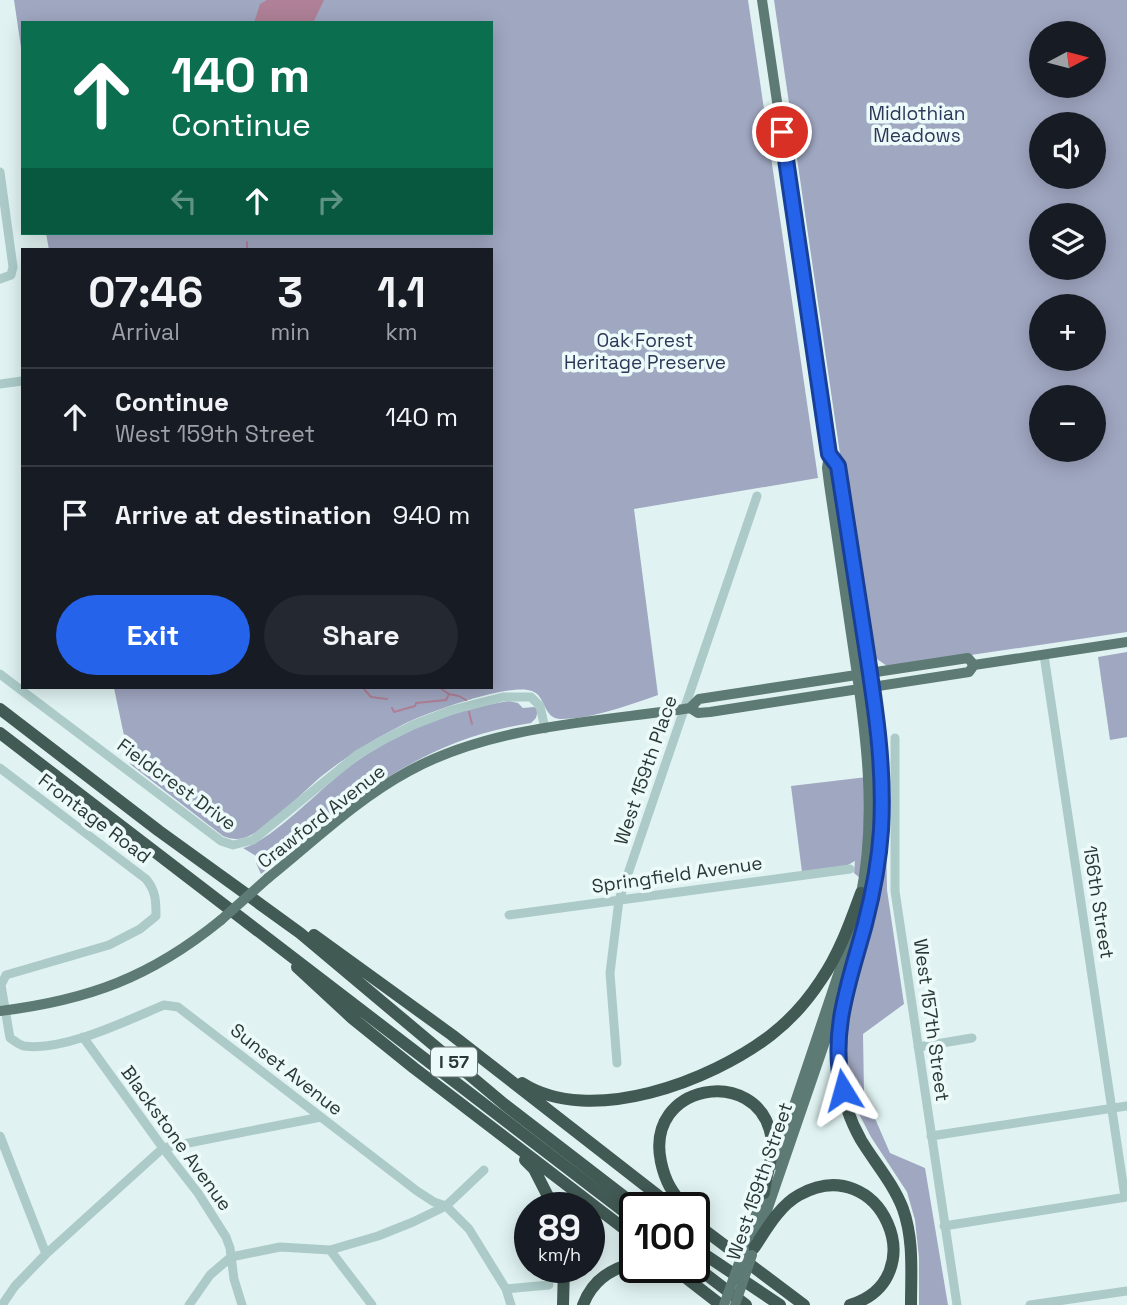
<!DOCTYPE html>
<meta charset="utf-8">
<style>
:root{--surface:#171b24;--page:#242831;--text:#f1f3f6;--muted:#9ea1a6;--line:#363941;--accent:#2563eb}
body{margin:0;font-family:"Space Grotesk",sans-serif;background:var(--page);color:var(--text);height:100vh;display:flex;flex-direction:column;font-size:26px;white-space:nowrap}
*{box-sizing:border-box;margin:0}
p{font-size:23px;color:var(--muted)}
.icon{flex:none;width:38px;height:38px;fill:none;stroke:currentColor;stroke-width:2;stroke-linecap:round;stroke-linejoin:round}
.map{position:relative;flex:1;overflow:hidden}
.details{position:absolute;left:21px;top:248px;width:472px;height:441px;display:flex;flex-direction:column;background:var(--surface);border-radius:0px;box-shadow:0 4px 18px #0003}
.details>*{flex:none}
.banner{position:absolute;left:21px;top:21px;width:472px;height:214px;border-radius:0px;box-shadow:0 4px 18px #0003;background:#0b6e4f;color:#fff;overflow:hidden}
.needle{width:46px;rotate:83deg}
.tools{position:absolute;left:1029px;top:21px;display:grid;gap:14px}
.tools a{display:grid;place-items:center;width:77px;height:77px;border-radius:50%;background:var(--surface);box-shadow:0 4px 18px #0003;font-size:35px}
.speed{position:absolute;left:514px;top:1192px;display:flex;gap:14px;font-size:35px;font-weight:700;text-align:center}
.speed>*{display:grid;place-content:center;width:91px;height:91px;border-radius:50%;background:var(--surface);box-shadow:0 4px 18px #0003;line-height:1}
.speed small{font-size:18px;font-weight:400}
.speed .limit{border:4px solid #111;border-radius:10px;background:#fff;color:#111}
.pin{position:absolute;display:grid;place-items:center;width:60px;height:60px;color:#fff;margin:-30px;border:4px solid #fff;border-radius:50%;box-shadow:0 2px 7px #0007}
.me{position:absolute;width:77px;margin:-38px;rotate:352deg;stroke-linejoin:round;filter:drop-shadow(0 0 5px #0008)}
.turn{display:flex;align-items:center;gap:24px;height:147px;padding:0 35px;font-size:32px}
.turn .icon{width:91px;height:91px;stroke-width:2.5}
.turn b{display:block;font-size:49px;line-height:60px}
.lanes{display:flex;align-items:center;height:66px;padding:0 35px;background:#0003;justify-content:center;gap:35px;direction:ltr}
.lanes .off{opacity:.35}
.eta{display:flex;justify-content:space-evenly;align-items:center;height:119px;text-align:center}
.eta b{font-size:42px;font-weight:800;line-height:49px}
.primary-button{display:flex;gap:14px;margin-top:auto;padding:14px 35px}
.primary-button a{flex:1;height:80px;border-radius:42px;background:var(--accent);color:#fff;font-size:28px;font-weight:800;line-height:80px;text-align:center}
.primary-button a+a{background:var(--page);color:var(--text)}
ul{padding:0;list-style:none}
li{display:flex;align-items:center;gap:21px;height:98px;padding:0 35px;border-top:2px solid var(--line)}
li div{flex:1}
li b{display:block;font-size:26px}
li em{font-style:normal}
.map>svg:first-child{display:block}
</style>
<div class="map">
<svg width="1127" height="1305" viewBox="0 0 1127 1305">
<rect width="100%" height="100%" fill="#e0f3f2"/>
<path fill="#a0a7c1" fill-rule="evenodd" d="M14 0H748L818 478 634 509 658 695C629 705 592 719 560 719 543 718 546 696 532 691 511 682 426 713 404 724 376 738 348 755 323 775 302 792 273 825 249 836 241 840 232 840 223 836L130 764 114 688H492V250H49L46 233H492V23H23V61Z
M774 0H1127V632L897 666H887L874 657 840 454ZM1041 33H1094V86H1041ZM1041 124H1094V177H1041ZM1041 215H1094V268H1041ZM1041 306H1094V359H1041ZM1041 397H1094V450H1041Z
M1127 652V737L1110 740 1098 657Z
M509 701 518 703 523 708 534 707 538 709 536 718 531 723C417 740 348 804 261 874L256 863V856L243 848C269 842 318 792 341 773 388 735 450 710 509 701Z
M867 777 861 879 854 873 855 861 846 866 802 872 791 786Z
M886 830 887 890 904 1004 863 1034 864 1093 890 1153 925 1168 948 1305H919V1258L915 1220 907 1192 871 1137 857 1110 850 1084 844 1043 845 1023 873 917Z"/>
<path fill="#af8097" d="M267 0H324L313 23H254L260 4Z"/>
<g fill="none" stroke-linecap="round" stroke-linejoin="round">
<path stroke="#af8097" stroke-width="2" d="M247 250V242
M363 688 371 697 387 699
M440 688 449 694 459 696 466 700
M392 708 394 712 415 706 416 703 446 700 449 694
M469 712 472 724"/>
<path stroke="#accbc8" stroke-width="9" d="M0 172 13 267 11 275 0 279
M0 384 22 381
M1044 655 1125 1197
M0 674 221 841 233 845 253 840 357 755 383 740 413 725 452 710 503 697H531L540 706 545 729
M895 738V891L957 1305
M0 768 146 879C156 891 156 901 156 916L140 929 109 945 6 975 1 985 10 1038C15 1041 19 1045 24 1046 63 1052 128 1020 164 1005L178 1007 417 1191 434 1202 446 1206 469 1229 506 1289 511 1305
M509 915 850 869
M83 1037 163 1148 198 1193 226 1237 230 1248 234 1279 242 1305
M918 1047 972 1038
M617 1063 610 973 619 900 757 496
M0 1136 46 1254
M931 1136 1127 1106
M944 1226 1127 1197
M330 1250 372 1305
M506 1289 549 1285
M2 1305 15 1286 46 1254 163 1148 321 1117
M189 1305 210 1275 231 1257 280 1247 330 1250 378 1236 413 1222 446 1206 484 1170
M1030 1305 1127 1291"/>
<path stroke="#5d7a74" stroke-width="10" d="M762 0 829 454 827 468 829 484C837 541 846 597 854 654 866 735 877 817 860 899
M829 454 838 466 875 698 881 763 879 857 865 924 849 972
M690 708 699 699 968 658 974 665
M268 878C314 841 357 799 409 771 491 726 593 722 684 709L690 708 698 713 710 712 969 672 974 665 1127 642
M0 1011C89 1000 151 977 221 920
M774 1165 856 921
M758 1237 840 998
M744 1249 766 1186"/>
<path stroke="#425a54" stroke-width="12" d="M0 709 159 831 300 933 504 1104 639 1208
M0 733 635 1220
M314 935 452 1035 674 1208
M297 967 352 1018 414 1068 635 1237
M851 967C845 1003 833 1037 839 1073 842 1096 849 1119 861 1140 875 1163 893 1183 903 1209 914 1240 911 1273 911 1305
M522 1083C591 1127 711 1081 771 1035 789 1021 808 1000 821 980 839 954 850 923 861 893
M525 1160 534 1169 554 1208
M686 1208C672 1193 665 1181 661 1162 644 1083 757 1065 771 1135 775 1154 766 1174 764 1193
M695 1223 804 1305
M695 1248 780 1305
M754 1248C766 1230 779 1206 799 1195 881 1149 936 1279 850 1305
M695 1266 746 1305
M672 1267 721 1305
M563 1305 564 1267
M583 1305C592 1281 611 1268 635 1263"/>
<path stroke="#5d7a74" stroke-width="10" d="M221 920 268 878
M724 1305 744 1249
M735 1305 752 1255"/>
</g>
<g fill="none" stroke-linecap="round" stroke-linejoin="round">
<defs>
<path id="route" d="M782 132 829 454 838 466C847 522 855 578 864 634 874 699 885 764 881 830 879 862 873 893 865 924 850 980 829 1032 843 1090"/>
</defs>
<use href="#route" stroke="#184099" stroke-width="18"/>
<use href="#route" stroke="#2563eb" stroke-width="12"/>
</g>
<g text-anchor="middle" stroke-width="7" stroke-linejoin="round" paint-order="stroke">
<rect fill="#edfafa" stroke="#657371" stroke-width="2" x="431" y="1047.5" width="46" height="29" rx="5"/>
<g font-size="18" font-weight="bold" fill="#2b3936">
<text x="454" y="1068">I 57</text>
</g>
<g font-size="19" fill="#2f3657" stroke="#edfafa">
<text x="917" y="120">Midlothian<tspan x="917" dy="22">Meadows</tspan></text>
<text x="645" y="347">Oak Forest<tspan x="645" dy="22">Heritage Preserve</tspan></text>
</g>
<g font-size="19" fill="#2b3936" stroke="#edfafa">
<text transform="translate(645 770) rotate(-71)" y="7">West 159th Place</text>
<text transform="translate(177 784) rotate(36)" y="7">Fieldcrest Drive</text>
<text transform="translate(321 816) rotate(-38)" y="7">Crawford Avenue</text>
<text transform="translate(95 818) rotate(37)" y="7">Frontage Road</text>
<text transform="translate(677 874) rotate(-8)" y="7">Springfield Avenue</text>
<text transform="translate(1099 902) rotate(81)" y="7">156th Street</text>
<text transform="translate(932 1020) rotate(82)" y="7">West 157th Street</text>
<text transform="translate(287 1069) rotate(38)" y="7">Sunset Avenue</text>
<text transform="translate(177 1138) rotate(54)" y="7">Blackstone Avenue</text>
<text transform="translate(759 1181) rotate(-71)" y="7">West 159th Street</text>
</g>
</g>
</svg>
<div class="tools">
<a><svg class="needle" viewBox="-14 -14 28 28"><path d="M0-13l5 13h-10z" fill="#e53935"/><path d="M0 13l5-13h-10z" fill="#9ea1a6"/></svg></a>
<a><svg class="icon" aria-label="sound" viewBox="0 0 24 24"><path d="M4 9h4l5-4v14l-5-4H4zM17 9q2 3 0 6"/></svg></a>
<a><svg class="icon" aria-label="layers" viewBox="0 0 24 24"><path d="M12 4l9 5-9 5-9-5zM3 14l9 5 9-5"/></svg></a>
<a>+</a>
<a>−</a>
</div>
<div class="speed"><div>89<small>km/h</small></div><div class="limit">100</div></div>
<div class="pin" style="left:782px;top:132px;background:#d93025"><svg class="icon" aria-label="arrive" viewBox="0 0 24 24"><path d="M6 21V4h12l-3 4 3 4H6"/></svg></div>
<svg class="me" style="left:843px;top:1090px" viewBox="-20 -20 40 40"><path d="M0-17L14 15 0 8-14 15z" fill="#2563eb" stroke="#fff" stroke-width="4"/></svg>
<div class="banner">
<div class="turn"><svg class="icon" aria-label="ahead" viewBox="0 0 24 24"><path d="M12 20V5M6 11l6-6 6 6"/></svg><div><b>140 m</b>Continue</div></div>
<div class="lanes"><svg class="icon off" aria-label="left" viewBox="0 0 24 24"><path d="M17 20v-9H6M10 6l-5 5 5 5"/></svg><svg class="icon" aria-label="ahead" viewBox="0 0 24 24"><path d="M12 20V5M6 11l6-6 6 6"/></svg><svg class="icon off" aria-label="right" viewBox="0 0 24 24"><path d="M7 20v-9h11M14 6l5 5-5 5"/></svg></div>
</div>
<section class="details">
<div class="eta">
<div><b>07:46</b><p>Arrival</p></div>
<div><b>3</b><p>min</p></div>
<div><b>1.1</b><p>km</p></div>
</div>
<ul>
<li><svg class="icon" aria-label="ahead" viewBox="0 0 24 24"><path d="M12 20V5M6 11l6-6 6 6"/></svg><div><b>Continue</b><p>West 159th Street</p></div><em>140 m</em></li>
<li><svg class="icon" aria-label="arrive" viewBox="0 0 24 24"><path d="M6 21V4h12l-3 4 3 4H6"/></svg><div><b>Arrive at destination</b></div><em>940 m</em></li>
</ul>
<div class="primary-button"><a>Exit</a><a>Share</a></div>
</section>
</div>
